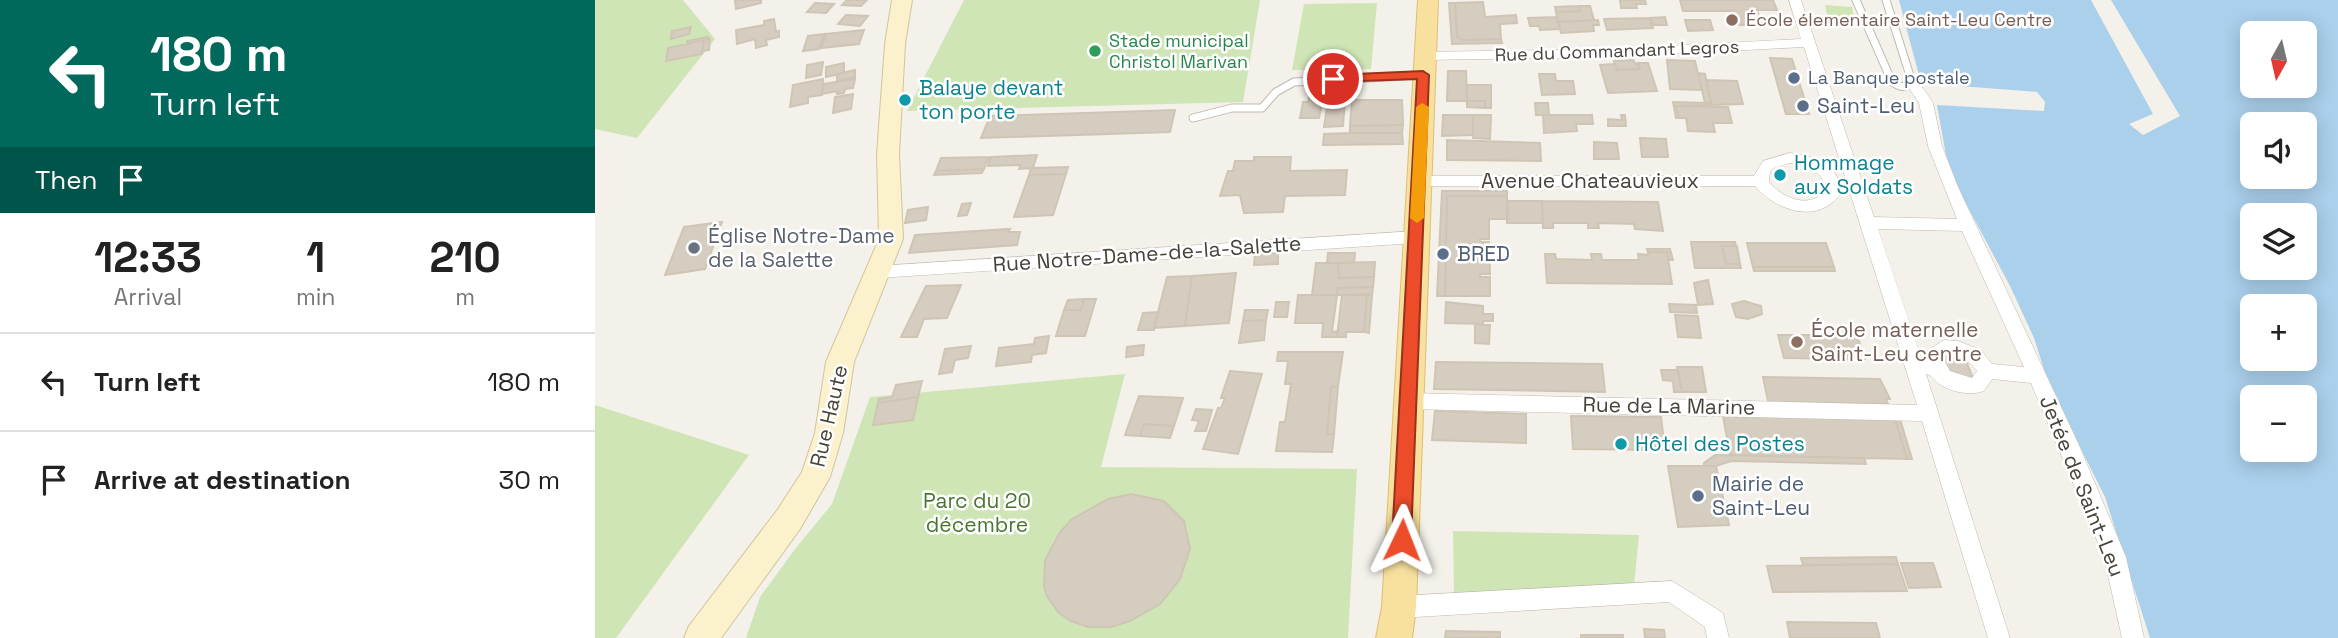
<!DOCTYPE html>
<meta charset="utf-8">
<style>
:root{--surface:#fff;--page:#f2f2f2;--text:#222;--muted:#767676;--line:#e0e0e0}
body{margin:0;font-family:"Space Grotesk",sans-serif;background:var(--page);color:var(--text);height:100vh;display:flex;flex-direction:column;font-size:26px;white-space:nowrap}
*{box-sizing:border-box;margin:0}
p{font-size:23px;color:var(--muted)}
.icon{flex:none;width:38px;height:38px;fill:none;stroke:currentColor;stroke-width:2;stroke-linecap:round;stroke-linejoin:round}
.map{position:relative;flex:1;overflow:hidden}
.side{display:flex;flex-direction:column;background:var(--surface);width:595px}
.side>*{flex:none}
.top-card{background:#00695c;color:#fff;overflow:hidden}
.needle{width:46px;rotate:188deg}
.controls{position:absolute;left:1645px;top:21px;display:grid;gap:14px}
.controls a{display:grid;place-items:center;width:77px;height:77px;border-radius:10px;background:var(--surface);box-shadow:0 4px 18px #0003;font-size:35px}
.pin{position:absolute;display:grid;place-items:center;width:60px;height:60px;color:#fff;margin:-30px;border:4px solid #fff;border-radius:50%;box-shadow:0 2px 7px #0007}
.me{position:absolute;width:77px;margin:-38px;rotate:2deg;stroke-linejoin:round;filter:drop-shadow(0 0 5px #0008)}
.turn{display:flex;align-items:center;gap:24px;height:147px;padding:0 35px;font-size:32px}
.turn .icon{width:91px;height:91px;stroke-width:2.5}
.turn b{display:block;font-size:49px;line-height:60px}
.then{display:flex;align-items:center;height:66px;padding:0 35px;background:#0003;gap:14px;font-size:26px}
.eta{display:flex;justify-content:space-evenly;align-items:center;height:119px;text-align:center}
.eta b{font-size:42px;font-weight:700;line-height:49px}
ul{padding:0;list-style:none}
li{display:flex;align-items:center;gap:21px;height:98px;padding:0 35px;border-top:2px solid var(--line)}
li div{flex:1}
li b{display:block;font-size:26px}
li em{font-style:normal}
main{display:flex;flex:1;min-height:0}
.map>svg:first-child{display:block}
</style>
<main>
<section class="side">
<div class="top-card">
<div class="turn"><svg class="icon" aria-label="left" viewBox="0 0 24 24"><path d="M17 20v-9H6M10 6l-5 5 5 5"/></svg><div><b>180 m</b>Turn left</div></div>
<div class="then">Then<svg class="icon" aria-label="arrive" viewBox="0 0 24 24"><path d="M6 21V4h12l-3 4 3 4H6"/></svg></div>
</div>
<div class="eta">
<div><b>12:33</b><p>Arrival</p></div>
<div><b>1</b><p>min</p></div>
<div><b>210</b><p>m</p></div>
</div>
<ul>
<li><svg class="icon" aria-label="left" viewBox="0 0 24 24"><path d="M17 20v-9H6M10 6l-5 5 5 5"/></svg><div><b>Turn left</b></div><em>180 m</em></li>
<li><svg class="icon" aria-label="arrive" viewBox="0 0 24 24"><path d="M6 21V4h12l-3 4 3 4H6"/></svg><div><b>Arrive at destination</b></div><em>30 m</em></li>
</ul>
</section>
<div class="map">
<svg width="1743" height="638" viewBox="0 0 1743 638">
<rect width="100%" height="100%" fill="#f4f1ea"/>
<path fill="#cfe5b6" d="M0 0H88L120 39 42 138 0 129Z
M369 0H665L648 102 312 111Z
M782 3 776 69 697 70 709 4Z
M1230 5 1257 7 1261 25 1234 23Z
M530 374 506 467 762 469 753 638H151L165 597 200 549 237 504 275 397Z
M0 405 154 455 21 638H0Z
M858 531 1044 535 1039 586 859 594Z"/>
<path fill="#abd0ec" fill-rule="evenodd" d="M1304 0H1496L1558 114 1534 124 1548 135 1585 116 1516 0H1743V638H1555L1510 497 1454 385 1439 338 1415 286 1369 200 1352 161 1342 105 1449 111 1450 102 1442 92 1326 83ZM1657 33H1710V86H1657ZM1657 124H1710V177H1657ZM1657 215H1710V268H1657ZM1657 306H1710V359H1657ZM1657 397H1710V450H1657Z"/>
<path fill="#d5cdc0" stroke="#cfc5b4" stroke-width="2" d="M140 0H166V3L141 9Z
M252 0H272L266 6 247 5Z
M1025 0H1050L1051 4H1041L1042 8H1026Z
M1085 0H1178L1182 10H1162L1167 25H1144L1139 11H1088Z
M888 2 890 17 921 15 922 23 905 24 906 39 869 40 862 37 860 3Z
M220 3 239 4 231 13 212 12Z
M854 3H860L862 37 869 40 906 39 907 43 857 44Z
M984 6H995L999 20 963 22 961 12 985 11Z
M984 6 985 11 961 12 960 7Z
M251 15 273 16 265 26 243 24Z
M962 17 965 29 945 30 944 26H935L933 18Z
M1070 17 1072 25H1058L1055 18Z
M1055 18 1058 28 1012 30 1009 19Z
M179 19 181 32 184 31V37L171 40 172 45 161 48 160 39 142 44 141 30 169 25V21Z
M1003 20 1004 25H998L999 31 966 33 963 22Z
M1090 20H1115L1118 30 1093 31Z
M96 27 94 34 76 39 77 31Z
M269 30 264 44 226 48 231 34Z
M229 34 224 49 208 51 213 36Z
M113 37 112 40 115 39 114 50 107 51 109 40 92 44V41Z
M109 40 107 54 71 61 73 48Z
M1175 58 1197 59 1214 114H1191Z
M1038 60 1045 69 1022 70 1019 61Z
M1072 60 1100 61 1107 90 1075 89Z
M228 62 226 75 211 78 212 65Z
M249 63V73L231 77V67Z
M1043 63H1053L1062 91 1013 93 1005 65 1020 64 1022 70 1045 69Z
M260 70V77L242 81V74Z
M853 71H871L872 101H852Z
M1103 73 1110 74 1116 103H1110Z
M944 74H960L961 81H978L980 94 947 95Z
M228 79 227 95 213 97V103L195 107 198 85Z
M260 79 258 88 250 89 249 93 242 94 243 91 227 94 229 84Z
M1111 80 1142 81 1148 104 1081 106 1084 118H1081L1078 102 1116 103Z
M872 85H896V108H890V101H872Z
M717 86 730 87 724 118H705L708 102H713Z
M258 94 256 109 238 113 240 97Z
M750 100 748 126 729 127 733 101Z
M757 100H807L808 125 755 126Z
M872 101H890V108L872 107Z
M940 103H953L954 115H941Z
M1081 106 1133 107 1137 123H1118L1120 132 1093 131 1091 118H1084Z
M580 110 575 132 386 138 395 116Z
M848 115H878V135L847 136Z
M878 115H896L895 139 878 138Z
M948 115H997L998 124H981L982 131 949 133Z
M1026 115H1030L1031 126H1013V119L1027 120Z
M808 125 807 133H755V126Z
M755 133H807L808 144 728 145 729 134Z
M1045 138 1071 139 1073 157H1047Z
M852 140 945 143 946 161 852 160Z
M999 142 1022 143 1024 159H999Z
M442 155 438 168 424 169 426 165 393 166 396 157Z
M394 157 389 169 341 171 346 158Z
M659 157H696L695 171 752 170 750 195 690 196 688 212 649 213 645 195 625 196 633 171H638L640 161H659Z
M473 167 471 174 434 175 436 168Z
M389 169 387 173 339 175 341 171Z
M471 174 458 215 419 217 434 175Z
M847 191H912V196H852L850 296H842Z
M852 196H912L913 219H894V239H885V242H894L895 274H885V277H895V296H850Z
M912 201H947L948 223H912Z
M947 201 1063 202 1068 231 1040 229 1039 224 1003 223 1004 228H993V223H958V228H948Z
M376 203 372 215 363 216 367 204Z
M333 207 331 220 310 223 313 210Z
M127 222 110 269 70 275 89 227Z
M415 229 413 232H425L422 245 314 253 320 235Z
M1096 242H1140L1141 246H1127L1131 264H1145L1146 268H1100Z
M1152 243H1231L1239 267H1158Z
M1127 246H1142L1145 264H1131Z
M1052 249H1075L1078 260H1073L1072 252H1053Z
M1053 252H1072L1077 284 952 283 950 254H960L961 259 997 260 996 254H1006L1007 260H1044L1043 254 1053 255Z
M683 253V264L659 265 660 254Z
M733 253H760L759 263H732Z
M780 262 779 277 744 278 743 263Z
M721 263H743L744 278 779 277 778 287 743 288 742 295H717Z
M1158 267H1239L1240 271H1159Z
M641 273 634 323 590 326 597 276Z
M597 276 590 326 559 328 572 277Z
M1113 280 1118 304 1103 305 1099 283Z
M366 285 352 318 329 319 322 337H306L331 286Z
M778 287 777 295H742L743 288Z
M772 294 777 295 774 333 769 332Z
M772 294 769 332H751V337H742L747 295Z
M703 295H742L737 332 743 331 742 337H727L728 323H700Z
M489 299 486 310H469L473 300Z
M489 299H501L490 336H461L469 310H486Z
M1149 301 1166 306 1167 314 1153 319 1141 317 1137 304Z
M681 302H694L692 317H679Z
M851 302 888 306V314H898V321H888V324L850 323Z
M1074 304 1101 305 1102 313 1075 312Z
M650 310H673L671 320 648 321Z
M563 312 559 330H543L548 313Z
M1080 315 1103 316 1106 338 1083 337Z
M671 320 669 340 644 343 648 321Z
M880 324 895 325 894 344 880 343Z
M1183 335H1262L1270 359 1189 358Z
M454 336 451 353 437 355 436 362 401 366 404 348 439 344 440 338Z
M549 345 548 355 531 357 532 347Z
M376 346 373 358 360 360 357 372 344 374 350 349Z
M1351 351H1367L1378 378 1364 379 1353 372 1344 360Z
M683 352H748L743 386 736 387 732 434H739L737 452 681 451 685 422H690L696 384H690L693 361H682Z
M841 362 1007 364 1010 392 839 389Z
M1082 367H1107L1111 392H1087Z
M1066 370H1083L1087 392H1079L1078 381 1068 380Z
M635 371 667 374 643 454 608 449 623 408H626L630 398H626Z
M1168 377 1285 379 1295 399H1291L1293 404 1178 402 1173 401Z
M327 381 323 397 283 403 284 399 297 397 301 385Z
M743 386 739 434H732L736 387Z
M544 396 588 398 579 426 549 424 545 436 530 435Z
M323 397 318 420 278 425 283 403Z
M601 409 617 410 611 431H600L604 421 597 420Z
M840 411 931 414V443L837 440Z
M976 416 1066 417 1070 450 978 449Z
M1128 416 1300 419 1312 459 1135 455Z
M1300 419H1305L1317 459H1312Z
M549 424 579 426 575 438 545 436Z
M1120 455 1269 458 1271 464 1136 461 1121 466H1109V463Z
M1073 466H1121L1134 525 1083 527Z
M536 494 569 501 589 521 595 549 585 579 565 604 535 621 516 627H493L476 621 463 612 452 596 449 586 450 560 465 532 477 519 513 499Z
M1301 557 1303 564 1208 565 1206 558Z
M1306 563H1338L1346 587 1314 588Z
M1303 564 1312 591 1178 592 1172 566Z
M1192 622 1281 623 1285 638H1195Z
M1049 629 1069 630 1070 638H1050Z
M851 631 905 632V638H850Z
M986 635H1028V638H986Z"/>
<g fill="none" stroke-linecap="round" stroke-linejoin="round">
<defs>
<path id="lane" d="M1261 0 1297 82C1305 87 1310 89 1317 82L1291 0
M598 118 637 108H667L681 92 699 82 828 75"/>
<path id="street" d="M1194 0H1206L1279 217 1362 219 1333 146 1324 103 1310 82 1312 79H1322L1338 103 1347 146 1363 187 1483 443 1531 557 1549 638H1527L1509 557 1436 383 1397 379 1389 391C1375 396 1356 392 1344 384 1339 380 1338 376 1331 374L1415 638H1393L1327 421 812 409 805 407 803 401 805 395 812 393 1322 405 1209 47 1016 57 829 60 822 56 829 52 1016 49 1206 39ZM1283 229 1367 231 1429 367 1397 364 1386 350 1363 341 1349 340 1332 351 1330 360H1327ZM1352 354C1366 356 1374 360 1382 371L1377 378 1355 371 1348 358Z
M1194 153C1219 155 1243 164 1247 192 1225 225 1182 212 1160 186H825L817 181 825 176H1159L1168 161ZM1194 163C1212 165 1229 171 1231 191 1213 209 1189 199 1174 182L1175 172 1179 168Z
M821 231 829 237 821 243 283 278 275 272 283 266Z
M1077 581 1128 613 1134 638H1112L1110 627 1074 602 804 618 796 614 793 607 796 600 804 596Z"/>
<path id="secondary" d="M297 0H317L310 44 304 154 308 239 259 362 248 433 235 477 205 529 126 638H89L94 626 183 509 207 472 220 433 231 362 284 239 282 154 290 44Z"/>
<path id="primary" d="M823 0H843L821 607 817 638H781L787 607Z"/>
</defs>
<use href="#lane" stroke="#bfb9ad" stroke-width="9"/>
<use href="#street" stroke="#bfb9ad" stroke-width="1"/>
<use href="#secondary" stroke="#d1c59c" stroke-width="2"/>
<use href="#primary" stroke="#ddbf6f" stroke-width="2"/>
<use href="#lane" stroke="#fff" stroke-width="7"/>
<use href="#street" fill="#fff" fill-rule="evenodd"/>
<use href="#secondary" fill="#fbf1cd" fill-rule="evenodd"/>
<use href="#primary" fill="#f8e19f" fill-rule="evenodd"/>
</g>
<path fill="#ec4c29" stroke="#99311b" stroke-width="2" d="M828 71 834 75 816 540 814 547 807 549 800 547 797 540 822 79 738 82 732 79 738 75Z"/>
<path fill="#f59e0b" d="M827 103 834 107 829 218 822 223 815 218 821 107Z"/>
<g fill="#8d6e63" stroke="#fff" stroke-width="2.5">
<circle cx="1137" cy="20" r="7"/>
<circle cx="1202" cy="342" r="7"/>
</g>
<circle fill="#2e9e5b" stroke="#fff" stroke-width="2.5" cx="500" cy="51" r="7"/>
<g fill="#5c6f8a" stroke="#fff" stroke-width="2.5">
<circle cx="1199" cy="78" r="7"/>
<circle cx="1208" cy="106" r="7"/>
<circle cx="848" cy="254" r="7"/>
<circle cx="1103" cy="496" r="7"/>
</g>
<g fill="#0f9aa8" stroke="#fff" stroke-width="2.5">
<circle cx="310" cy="100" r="7"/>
<circle cx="1185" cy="175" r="7"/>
<circle cx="1026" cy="444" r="7"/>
</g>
<circle fill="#6b7280" stroke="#fff" stroke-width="2.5" cx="99" cy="248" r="7"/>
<g text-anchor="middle" stroke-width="5" stroke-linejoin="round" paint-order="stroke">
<g font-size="18" fill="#785e54" stroke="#fff" text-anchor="start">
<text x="1151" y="26">École élementaire Saint-Leu Centre</text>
</g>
<g font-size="18" fill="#27864d" stroke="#fff" text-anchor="start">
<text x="514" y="47">Stade municipal<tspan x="514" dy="21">Christol Marivan</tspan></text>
</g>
<g font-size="18" fill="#484239" stroke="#fff">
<text transform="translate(1022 51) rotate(-2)" y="6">Rue du Commandant Legros</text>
</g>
<g font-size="18" fill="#4e5e75" stroke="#fff" text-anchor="start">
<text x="1213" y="84">La Banque postale</text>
</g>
<g font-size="21" fill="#0d838f" stroke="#fff" text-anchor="start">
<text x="324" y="95">Balaye devant<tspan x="324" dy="24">ton porte</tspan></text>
<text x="1199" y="170">Hommage<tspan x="1199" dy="24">aux Soldats</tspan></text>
<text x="1040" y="451">Hôtel des Postes</text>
</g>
<g font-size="21" fill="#4e5e75" stroke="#fff" text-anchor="start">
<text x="1222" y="113">Saint-Leu</text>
<text x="862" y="261">BRED</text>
<text x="1117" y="491">Mairie de<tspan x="1117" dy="24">Saint-Leu</tspan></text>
</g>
<g font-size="21" fill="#484239" stroke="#fff">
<text x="995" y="188">Avenue Chateauvieux</text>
<text transform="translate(552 254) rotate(-4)" y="7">Rue Notre-Dame-de-la-Salette</text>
<text transform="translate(1074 406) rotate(1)" y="7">Rue de La Marine</text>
<text transform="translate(234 416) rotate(-77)" y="7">Rue Haute</text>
<text transform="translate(1487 486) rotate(68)" y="7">Jetée de Saint-Leu</text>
</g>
<g font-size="21" fill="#5b616d" stroke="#fff" text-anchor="start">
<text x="113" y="243">Église Notre-Dame<tspan x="113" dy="24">de la Salette</tspan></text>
</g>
<g font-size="21" fill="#785e54" stroke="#fff" text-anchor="start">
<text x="1216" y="337">École maternelle<tspan x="1216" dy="24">Saint-Leu centre</tspan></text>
</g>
<g font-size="21" fill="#48762f" stroke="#fff">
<text x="382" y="508">Parc du 20<tspan x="382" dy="24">décembre</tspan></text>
</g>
</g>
</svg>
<div class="controls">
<a><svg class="needle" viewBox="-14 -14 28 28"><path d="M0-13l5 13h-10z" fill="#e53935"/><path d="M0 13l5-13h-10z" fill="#767676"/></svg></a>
<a><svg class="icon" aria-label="sound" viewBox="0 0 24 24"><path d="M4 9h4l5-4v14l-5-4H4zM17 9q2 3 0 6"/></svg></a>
<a><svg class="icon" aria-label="layers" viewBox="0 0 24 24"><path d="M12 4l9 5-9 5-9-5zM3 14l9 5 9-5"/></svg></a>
<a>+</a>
<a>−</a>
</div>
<div class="pin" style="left:738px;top:79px;background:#d93025"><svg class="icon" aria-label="arrive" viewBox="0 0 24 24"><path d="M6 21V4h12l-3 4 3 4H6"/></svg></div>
<svg class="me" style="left:807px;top:540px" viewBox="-20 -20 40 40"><path d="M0-17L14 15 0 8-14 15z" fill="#ec4c29" stroke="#fff" stroke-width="4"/></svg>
</div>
</main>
